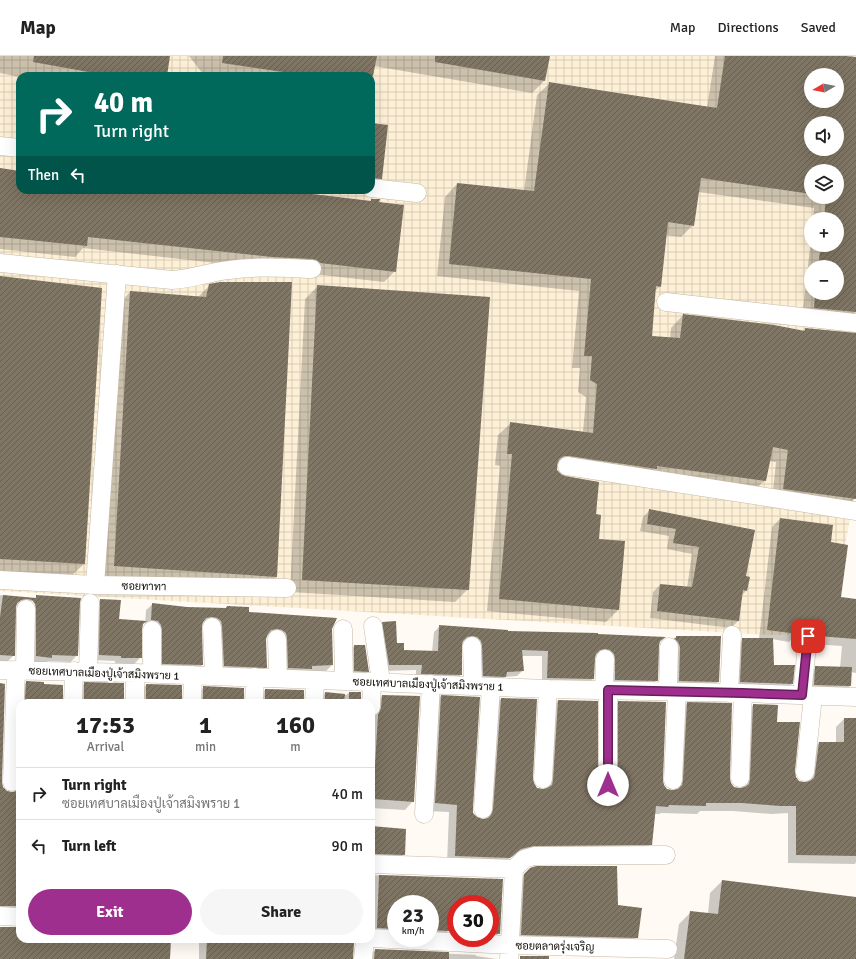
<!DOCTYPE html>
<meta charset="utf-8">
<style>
:root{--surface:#fff;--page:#f6f6f6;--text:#222;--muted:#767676;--line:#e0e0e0;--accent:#9e2f8e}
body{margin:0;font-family:Signika,Sarabun,sans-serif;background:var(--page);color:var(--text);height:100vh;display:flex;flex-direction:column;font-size:15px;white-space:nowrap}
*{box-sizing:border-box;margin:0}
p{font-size:13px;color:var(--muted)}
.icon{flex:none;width:22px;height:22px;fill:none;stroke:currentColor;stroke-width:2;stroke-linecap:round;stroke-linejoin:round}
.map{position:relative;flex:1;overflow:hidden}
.drawer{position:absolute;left:16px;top:643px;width:359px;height:244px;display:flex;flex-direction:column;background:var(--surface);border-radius:12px;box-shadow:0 4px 16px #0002}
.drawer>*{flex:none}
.guide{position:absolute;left:16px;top:16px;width:359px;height:122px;border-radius:12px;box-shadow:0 4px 16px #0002;background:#00695c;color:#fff;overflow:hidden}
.needle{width:26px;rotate:261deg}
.tools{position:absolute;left:804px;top:12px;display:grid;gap:8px}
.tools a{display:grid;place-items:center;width:40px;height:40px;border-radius:50%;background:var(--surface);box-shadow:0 4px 16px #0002;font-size:20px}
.speed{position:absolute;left:387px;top:839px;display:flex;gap:8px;font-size:20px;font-weight:700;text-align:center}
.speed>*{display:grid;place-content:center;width:52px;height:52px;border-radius:50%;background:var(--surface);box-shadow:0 4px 16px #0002;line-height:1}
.speed small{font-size:10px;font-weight:400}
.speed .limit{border:6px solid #d22;background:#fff;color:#111}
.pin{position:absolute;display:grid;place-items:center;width:34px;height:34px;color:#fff;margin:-17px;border-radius:8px;box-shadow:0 2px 6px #0006}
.me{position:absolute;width:44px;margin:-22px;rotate:0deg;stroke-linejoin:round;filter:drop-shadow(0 0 3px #0008)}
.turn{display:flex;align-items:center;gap:14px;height:84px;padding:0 12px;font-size:18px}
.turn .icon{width:52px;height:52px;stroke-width:2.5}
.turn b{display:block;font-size:28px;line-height:34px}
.then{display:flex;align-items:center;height:38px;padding:0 12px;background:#0003;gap:8px;font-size:15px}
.eta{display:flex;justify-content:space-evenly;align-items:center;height:68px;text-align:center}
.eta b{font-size:24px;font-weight:700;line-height:28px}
.action{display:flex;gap:8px;margin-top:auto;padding:8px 12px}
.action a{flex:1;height:46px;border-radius:24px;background:var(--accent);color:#fff;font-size:16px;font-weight:700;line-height:46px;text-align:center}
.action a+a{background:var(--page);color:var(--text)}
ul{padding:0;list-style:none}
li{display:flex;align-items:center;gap:12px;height:52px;padding:0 12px;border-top:1px solid var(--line)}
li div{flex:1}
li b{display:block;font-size:15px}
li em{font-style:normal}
header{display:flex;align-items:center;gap:24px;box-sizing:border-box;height:56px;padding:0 20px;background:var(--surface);border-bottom:1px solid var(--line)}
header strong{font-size:19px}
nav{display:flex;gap:22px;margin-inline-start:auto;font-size:14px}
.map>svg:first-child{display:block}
</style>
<header>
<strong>Map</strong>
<nav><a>Map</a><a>Directions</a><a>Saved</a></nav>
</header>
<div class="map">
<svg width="856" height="903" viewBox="0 0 856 903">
<defs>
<pattern id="industrial-grid" width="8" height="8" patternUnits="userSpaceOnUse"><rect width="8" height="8" fill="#fef0d6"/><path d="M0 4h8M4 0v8" fill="none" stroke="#d9cdb6"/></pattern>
<pattern id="building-hatch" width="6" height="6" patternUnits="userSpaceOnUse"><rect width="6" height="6" fill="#807665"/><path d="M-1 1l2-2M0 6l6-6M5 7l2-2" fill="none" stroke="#675f51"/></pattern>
</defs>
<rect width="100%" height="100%" fill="#fffaf3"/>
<path fill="url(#industrial-grid)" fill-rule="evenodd" d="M0 0H856V432L828 578 770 579 0 535ZM811 19H837V45H811ZM20 20H371V134H20ZM811 67H837V93H811ZM811 115H837V141H811ZM811 163H837V189H811ZM811 211H837V237H811Z"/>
<path fill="#0003" fill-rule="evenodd" d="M0 0H168L166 20H20V21L0 17Z
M189 0H549L544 25 532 37 374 10 371 25V20H215L203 18Z
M715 0H839L856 2 855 442 843 454 772 445 776 406 769 405 765 424 752 437 643 425 556 411V415L595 459 598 484 618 554 606 566 487 555 500 410 495 409 498 379 511 367 583 376 586 341 578 336 580 312H572L579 235 437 220 445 141 457 128 524 135 537 39 550 27 707 52ZM811 19H837V45H811ZM811 67H837V93H811ZM811 115H837V141H811ZM698 136 814 152 813 163H837V189H811V183L802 264 854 275V278L805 273 803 275 683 259 671 272 670 282 651 281 655 235 660 230 665 179 681 181 693 169ZM811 211H837V237H811Z
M371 68 381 122 371 132Z
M0 114 20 117V134H274L395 215 384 226 83 192 75 201 0 193Z
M0 221 84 508 71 520 0 516Z
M210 229 276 521 263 533 103 522 118 249 130 236 198 241Z
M318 230 468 533 455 546 290 536 305 243Z
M650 454 745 521H749L746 535 741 540 738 565 731 572 650 562 653 536 660 529 687 532 692 498 667 493 669 480 640 475 643 461Z
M780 463 830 487 840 542 856 544V617L851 616 850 630 844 636 808 635 810 618 816 611 840 612 842 590 811 588 801 577 796 578 789 586 772 583 773 610 792 628 785 634 734 632 737 589 743 583H759L772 471Z
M0 539 34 543 37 540 77 599 71 606 48 605 45 608 30 606 20 548 16 549 14 599 8 605H0ZM31 545H34L38 553Z
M100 544 120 545 118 563 142 568 140 602 134 608H115V605L93 604 94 550Z
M153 548 187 552 225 553 227 551 247 557 332 573V609L326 615 283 618 270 578 266 579V611L260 617 218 616 205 566 201 567 202 609 196 615 157 613 145 570 146 554Z
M383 567 396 588 403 595 432 596 434 576 440 570 507 576 664 582 659 587 657 624 651 630H609L598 598 594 599V602L593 623 587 629 542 628V600H522L523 614 517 620 505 621 499 626H478L466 585 461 586V619L455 625 416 623V614L383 615 377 572Z
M676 581 718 626 712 632 673 631 668 588Z
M354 590 368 615 362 621H349L348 596Z
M27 626 43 629 62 647H20V863L0 858V628L2 731 6 736 12 738 15 736 18 634Z
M85 627 124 628V647H76V636Z
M146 629 181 630V647H138V637Z
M204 631 243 647H194L195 640Z
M265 634 303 647H257V642Z
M325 637 346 639 349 637H360V647H317Z
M382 640 413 745 405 754 371 752V662H372L374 648Z
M441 640 473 758 482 764 486 763 493 651 501 643 532 723 537 733 542 734 546 732 550 653 558 645 598 735 603 739 610 740 611 654 619 646 662 724 663 730 667 734 673 735 676 734 679 655 687 647 729 722 730 728 734 732 740 734 743 732 745 657 754 649 776 667 795 721 799 726 808 727 811 695 819 687H836V671L844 663H856V806L855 808 788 807V757L772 758 733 755H700L697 758 661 757 659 758H654L651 788 643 796 525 797 511 801 501 810 447 808 449 756 427 755 433 648Z
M371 771 404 798 395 807 371 806Z
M530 813 617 850 637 881 625 893 510 890 513 830Z
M371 819 502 824 499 877 491 886 490 848H456V872H449L448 875 440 883 430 882V848H396V881L371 880Z
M722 825 856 842V903H674L679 868 691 856 708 858 710 837Z
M199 883H353L352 903H199Z
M375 894 476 899V900L497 903H366Z"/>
<path fill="url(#building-hatch)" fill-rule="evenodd" d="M34 0H170L167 20H111L33 6Z
M223 0H377L373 20H310L222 7Z
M435 0H550L545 25 435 6Z
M725 0H846L856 1V256L814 252 815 237H837V211H818L821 189H837V163H824L826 141H837V115H811V138L701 122 694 170 668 166 661 231 656 230 652 280 680 282 683 258 774 269 805 275V272L856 277V443L783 433 788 394 773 391 766 425 657 410V413L569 400H564L559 403 557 409V414L561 418 565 420 599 426 596 458 601 459 599 483 625 485 619 554 499 543 512 398H507L510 366 593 377 597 328 590 324 592 300H584L591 223 449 208 457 127 534 135 549 26 605 35 717 52ZM811 19H837V45H811ZM811 67H837V93H811Z
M371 67 388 69 382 123 371 122Z
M0 112 20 115V134H279L371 145V143H380L379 146 404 149 396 216 320 207 317 204 312 203 272 201 88 181 87 190 0 181Z
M0 220 102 232 85 508 0 503Z
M220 226H292L277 521 114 510 130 235 206 241 209 228Z
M317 229 490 241 469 534 302 524Z
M649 453 755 474 746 520 750 521 747 535 743 534 739 565 657 555 660 528 692 531 699 491 673 487 676 473 647 468Z
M780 462 833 469 831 486 848 489 841 541 856 543V583L818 580 817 575 814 572 809 570 803 571 800 574 798 578 767 574Z
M3 539 36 542V539L81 542 80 547 78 600 52 599V602L36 600V553L35 548 32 544 27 543 21 544 17 547 16 552 15 600 0 599V561Z
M100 543 121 544 119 563 147 565 143 568 142 574V602H121V600L99 599 100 547Z
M152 547 187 551 226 552 227 550 249 551V556L337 562 332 573 333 609 312 610V613L288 612 287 582 286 577 282 574 277 573 271 574 268 578 266 583 267 612 224 610 222 570 221 565 217 562 212 561 206 562 203 566 202 571 203 609 162 608V574L161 569 158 565 151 564Z
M396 565 397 587H404V594L438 595 439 569 508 574V575L598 577V578L666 581 660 585 659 590 658 625 615 624V603L614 598 610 594 605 593 600 594 596 598 595 603 594 623 547 622 548 595 522 594 524 615 507 616 506 621 483 620 482 589 481 585 477 581 472 580 467 581 463 585 462 590V619L421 618 422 609H389L382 566Z
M676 580H721L719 626 679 625 680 591 678 586 674 582H676Z
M742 582H773L774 609H795L793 628 740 626Z
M354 589H365L369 616 354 615Z
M815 610 852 611 851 630 814 629Z
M26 625 44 626V628L63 629V647H45V645L25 644Z
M84 626 124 627V644H84Z
M0 627 5 628 2 726 3 731 7 735 12 736 17 735 20 732V850H0Z
M146 628 182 629V647H165V645L146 644Z
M203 630 244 632V647H203Z
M265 633 304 634V647H265Z
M325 636 345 638 344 647H325Z
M349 636H361V647H349Z
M382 639 420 640 414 746 373 743 378 659 381 652Z
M441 639 480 641 473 752V757L477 761 483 763 488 762 491 759 493 754 501 642 537 643 533 722 534 727 537 732 543 733 547 732 552 729 553 724 558 644 598 645V729L599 735 603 738 608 739 614 738 617 734 618 729V645L666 646 663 724 664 729 667 733 672 734 678 733 682 729 683 724 687 646 732 647 730 722 731 727 734 731 739 732 745 731 749 728 750 723 753 648 778 649 777 666H800L795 715 796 721 799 725 804 726 810 725 814 722 815 717 819 686H844V662H856V800L796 799V750H780L742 747H706V750L669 749 668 751 656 750 652 789 534 790 521 793 510 802 455 800 457 749 435 747Z
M371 770 406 773 405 799 371 798Z
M536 810H617L618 849 642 852 638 882 521 879 524 818 530 812Z
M379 819 503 823 500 878 490 877V848H456V864L450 863 449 875 430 874V848H396V873L377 872Z
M722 824 856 841V903H684L690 855 718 858Z
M0 871H20V883H171L170 903H0Z
M207 883H316L354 886 353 903H206Z
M375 893 449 896V903H374Z
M520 900H549V903H520Z"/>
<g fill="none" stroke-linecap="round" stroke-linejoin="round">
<defs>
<path id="minor" d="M0 90 20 92
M371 132 417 137
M0 207 172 224C192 223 209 216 229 214 256 210 284 212 312 213
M666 246 856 267
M567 410 856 455
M0 524 95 529 287 532
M95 529 117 218
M373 570 381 626
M212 571 214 620
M343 573 344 625
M152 574V618
M277 583 278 622
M472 590 473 630
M0 614 135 617 548 633 743 637 856 641
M25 614 26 553
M88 616 90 547
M604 634 605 603
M608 634V729
M668 635 669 591
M729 637 732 579
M802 639 808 580
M73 647 74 615
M135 647V617
M192 647 193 619
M254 647 255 621
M314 647 315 624
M371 651 372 626
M805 716 813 640
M740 722 743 637
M543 723 548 633
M673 724 677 636
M12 726 16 614
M483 753 491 631
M424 758 431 628
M371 808 514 813
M0 860 20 861
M371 882 511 889 668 893
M363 903 365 883
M509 903 514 813 524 803 534 800 666 799"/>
</defs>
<use href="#minor" stroke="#c5baa8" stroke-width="19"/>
<use href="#minor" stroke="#fff" stroke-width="18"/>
</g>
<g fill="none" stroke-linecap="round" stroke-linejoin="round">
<defs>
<path id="route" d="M608 729V634L742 637 802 639 808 580"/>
</defs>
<use href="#route" stroke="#671f5c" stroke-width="10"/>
<use href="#route" stroke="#9e2f8e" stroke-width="7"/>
</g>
<g text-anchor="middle" stroke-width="4" stroke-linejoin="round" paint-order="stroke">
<g font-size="11" fill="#110e08" stroke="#fff">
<text transform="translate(144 530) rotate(1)" y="4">ซอยทาทา</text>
<text transform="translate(104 617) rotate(2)" y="4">ซอยเทศบาลเมืองปู่เจ้าสมิงพราย 1</text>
<text transform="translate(428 628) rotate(2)" y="4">ซอยเทศบาลเมืองปู่เจ้าสมิงพราย 1</text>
<text transform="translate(555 890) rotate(1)" y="4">ซอยตลาดรุ่งเจริญ</text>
</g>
</g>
</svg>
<div class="tools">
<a><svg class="needle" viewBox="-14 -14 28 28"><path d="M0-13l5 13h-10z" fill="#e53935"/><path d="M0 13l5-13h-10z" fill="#767676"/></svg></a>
<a><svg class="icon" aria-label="sound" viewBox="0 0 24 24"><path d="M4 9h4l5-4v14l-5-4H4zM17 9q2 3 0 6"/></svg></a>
<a><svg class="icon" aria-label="layers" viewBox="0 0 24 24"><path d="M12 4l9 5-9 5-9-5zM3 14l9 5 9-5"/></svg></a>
<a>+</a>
<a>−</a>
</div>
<div class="speed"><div>23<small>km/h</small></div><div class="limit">30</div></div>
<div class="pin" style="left:808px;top:580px;background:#d93025"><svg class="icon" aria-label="arrive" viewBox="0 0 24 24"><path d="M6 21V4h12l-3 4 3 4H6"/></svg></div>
<svg class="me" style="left:608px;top:729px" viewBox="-20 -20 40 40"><circle r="19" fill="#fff"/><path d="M0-13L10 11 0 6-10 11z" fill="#9e2f8e"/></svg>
<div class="guide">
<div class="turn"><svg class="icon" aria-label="right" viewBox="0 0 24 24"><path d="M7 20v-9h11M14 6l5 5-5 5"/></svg><div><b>40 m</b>Turn right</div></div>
<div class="then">Then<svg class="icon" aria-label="left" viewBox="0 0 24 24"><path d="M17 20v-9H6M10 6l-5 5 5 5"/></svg></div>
</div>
<section class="drawer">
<div class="eta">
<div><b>17:53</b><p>Arrival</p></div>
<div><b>1</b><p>min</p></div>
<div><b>160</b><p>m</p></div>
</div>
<ul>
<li><svg class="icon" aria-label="right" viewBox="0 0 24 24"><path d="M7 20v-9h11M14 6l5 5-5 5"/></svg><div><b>Turn right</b><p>ซอยเทศบาลเมืองปู่เจ้าสมิงพราย 1</p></div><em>40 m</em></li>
<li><svg class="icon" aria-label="left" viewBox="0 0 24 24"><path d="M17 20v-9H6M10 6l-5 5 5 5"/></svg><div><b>Turn left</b></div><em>90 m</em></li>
</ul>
<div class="action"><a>Exit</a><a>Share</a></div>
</section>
</div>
